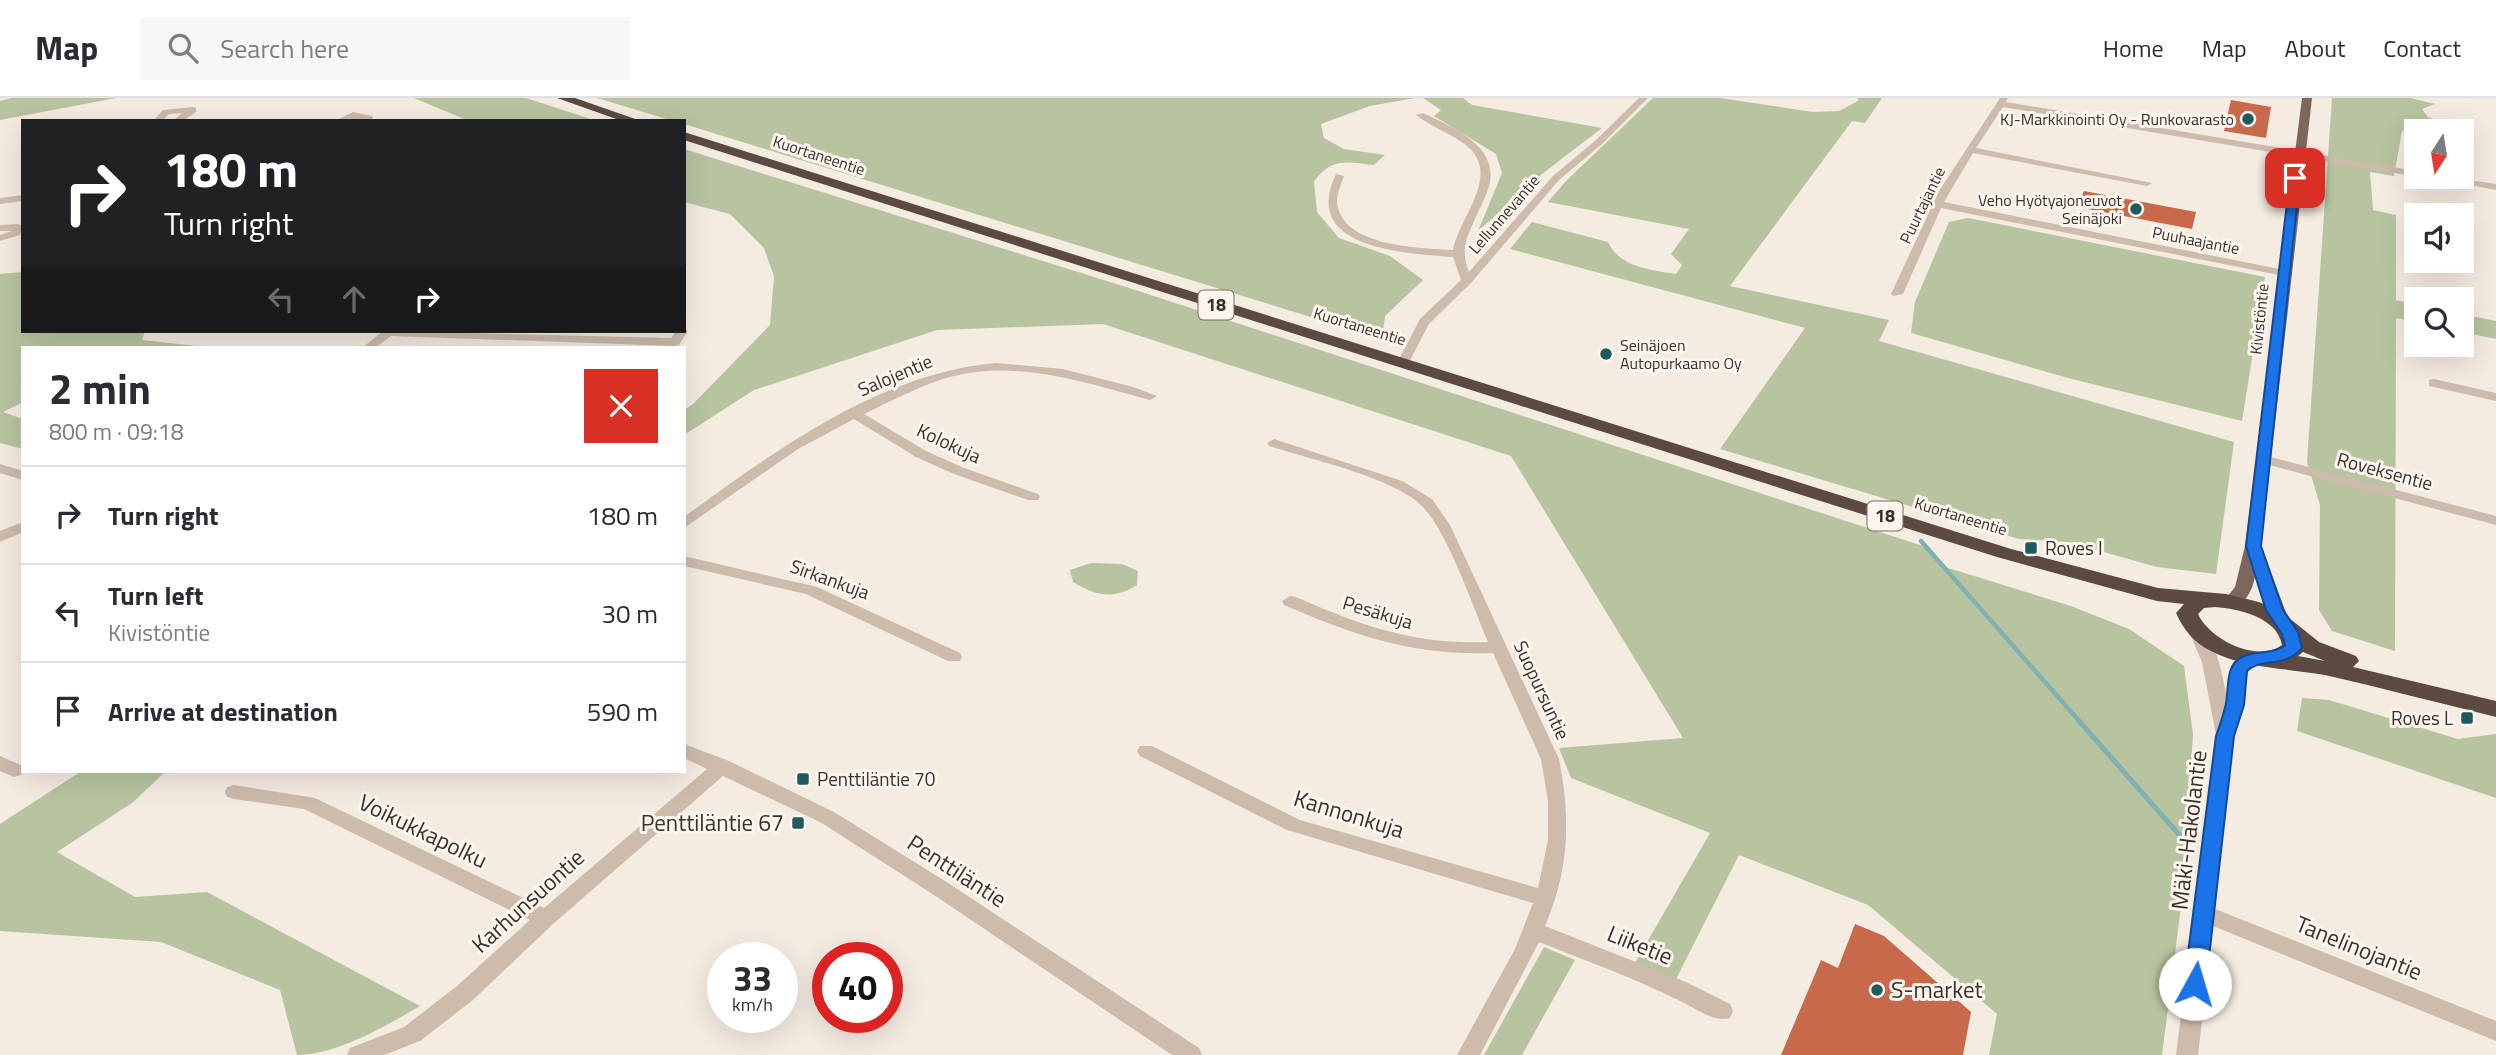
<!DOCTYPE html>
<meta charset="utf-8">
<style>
:root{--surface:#fff;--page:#f7f7f7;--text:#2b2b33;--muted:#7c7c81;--line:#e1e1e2}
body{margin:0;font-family:"Titillium Web",sans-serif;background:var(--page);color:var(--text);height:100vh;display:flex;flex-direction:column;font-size:26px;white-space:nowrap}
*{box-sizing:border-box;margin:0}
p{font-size:23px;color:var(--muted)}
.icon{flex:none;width:38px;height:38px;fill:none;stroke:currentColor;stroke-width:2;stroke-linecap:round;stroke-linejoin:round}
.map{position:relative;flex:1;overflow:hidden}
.side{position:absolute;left:21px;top:248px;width:665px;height:427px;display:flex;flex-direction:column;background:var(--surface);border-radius:0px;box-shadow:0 7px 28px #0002}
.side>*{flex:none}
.banner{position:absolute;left:21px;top:21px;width:665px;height:214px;border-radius:0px;box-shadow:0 7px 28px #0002;background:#202124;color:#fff;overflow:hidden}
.needle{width:46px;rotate:192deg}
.controls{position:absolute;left:2404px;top:21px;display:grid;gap:14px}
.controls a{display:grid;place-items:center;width:70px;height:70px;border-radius:0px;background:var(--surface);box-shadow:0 7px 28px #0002;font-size:35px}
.speed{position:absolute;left:707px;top:844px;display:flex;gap:14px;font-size:35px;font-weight:700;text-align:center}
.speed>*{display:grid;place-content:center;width:91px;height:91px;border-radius:50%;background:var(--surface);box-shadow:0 7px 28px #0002;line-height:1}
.speed small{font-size:18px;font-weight:400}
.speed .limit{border:10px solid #d22;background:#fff;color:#111}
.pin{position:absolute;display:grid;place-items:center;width:60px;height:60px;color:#fff;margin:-30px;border-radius:14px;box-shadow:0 4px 10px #0006}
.me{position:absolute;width:77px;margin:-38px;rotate:6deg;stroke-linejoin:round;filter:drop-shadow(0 0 5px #0008)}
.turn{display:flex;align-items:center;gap:24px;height:147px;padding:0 28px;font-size:32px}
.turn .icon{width:91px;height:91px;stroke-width:2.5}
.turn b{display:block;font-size:49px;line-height:60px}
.lanes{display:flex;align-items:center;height:66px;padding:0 28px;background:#0003;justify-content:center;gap:35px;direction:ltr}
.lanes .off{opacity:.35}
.round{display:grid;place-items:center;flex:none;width:74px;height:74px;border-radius:0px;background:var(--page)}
.summary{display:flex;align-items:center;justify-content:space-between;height:119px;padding:0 28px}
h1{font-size:42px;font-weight:700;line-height:52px}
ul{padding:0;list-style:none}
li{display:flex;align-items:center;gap:21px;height:98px;padding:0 28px;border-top:2px solid var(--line)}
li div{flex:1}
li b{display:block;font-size:26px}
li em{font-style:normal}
header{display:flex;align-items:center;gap:42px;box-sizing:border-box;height:98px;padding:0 35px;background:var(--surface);border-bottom:2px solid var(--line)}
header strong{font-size:33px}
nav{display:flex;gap:38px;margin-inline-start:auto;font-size:24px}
.search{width:490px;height:63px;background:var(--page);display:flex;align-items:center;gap:18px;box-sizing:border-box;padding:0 24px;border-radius:0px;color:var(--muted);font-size:26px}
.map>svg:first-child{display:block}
</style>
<header>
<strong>Map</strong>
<div class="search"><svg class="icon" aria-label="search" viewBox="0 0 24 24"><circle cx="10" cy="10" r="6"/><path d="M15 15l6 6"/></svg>Search here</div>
<nav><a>Home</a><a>Map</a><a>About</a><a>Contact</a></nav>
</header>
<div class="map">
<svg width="2496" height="957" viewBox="0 0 2496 957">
<rect width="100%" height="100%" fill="#f4ebe1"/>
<path fill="#b8c4a0" d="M11 0H116L0 22V3Z
M414 0H526L597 23H469Z
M597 0H1415L1370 8 1321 26 1324 40 1344 51 1385 57 1374 67C1347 64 1332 59 1314 83L1317 114 1339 140 1390 158 1423 182 1385 218 1382 241 684 26V23H673Z
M1423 0H1463L1472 7 1602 30 1542 76 1478 133 1502 75 1496 56 1434 18 1441 12Z
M1653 0H1720L1813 14 1839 13 1858 3V0H1882L1865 25 1852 23 1730 188 1889 222 1879 243 2234 344 2216 476 2157 469 2068 444 2019 441 1720 351 1805 230 1510 151 1532 124 1608 144C1619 169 1651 172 1676 176L1682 167 1671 156 1689 131 1548 104 1566 83Z
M2332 0H2411L2435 6 2422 11 2428 19 2458 33 2417 35 2402 33 2394 78 2370 74 2373 112 2396 117V202L2417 207V224L2396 220 2395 553 2332 533 2319 512 2320 407 2307 364Z
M684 51 1123 188 1923 448 1942 468 2071 508 2129 531 2184 568 2193 636 2183 793 2162 957H1989L1997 916 1868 807 1739 757 1676 881 1635 865 1710 735 1571 680 1559 650 1683 640 1511 358 1103 226 937 232 754 292 684 337V312L693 306 770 227 774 179 764 150 730 116 684 104Z
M1968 120 2265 179 2242 323 2068 280 1911 235 1915 204 1949 124Z
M23 174V233H145L142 242 216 250H23V304L3 314 23 321V351L0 345V176Z
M2462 216 2496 223V241L2462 234Z
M1091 465 1122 466 1138 473 1137 487C1113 502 1097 498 1073 484L1070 472Z
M2302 600 2329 602 2458 641 2496 636V700L2297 633Z
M80 674H165L132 705 57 754 135 799 207 794 420 908C386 928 336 957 297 957L280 892 161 844 0 833V726Z
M1544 849 1575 862 1522 957H1484Z"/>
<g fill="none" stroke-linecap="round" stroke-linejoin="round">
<path stroke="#7fb0b2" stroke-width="4.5" d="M1921 443 2081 625"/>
<path stroke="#7fb0b2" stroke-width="5" d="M2079 623 2183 741"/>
</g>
<path fill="#c8694b" d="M2231 2 2271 9 2266 40 2224 33Z
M2084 93 2196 114 2192 131 2077 109Z
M1855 826 1884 838 1971 914 1963 957H1781L1821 862 1838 870Z"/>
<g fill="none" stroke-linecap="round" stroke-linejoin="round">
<path fill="#cdbbac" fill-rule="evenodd" d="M1639 0H1648L1602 46 1559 82 1471 185 1429 226 1407 268H1399L1397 265 1420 221 1461 182 1453 159C1404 155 1300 151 1336 76L1344 78C1341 86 1337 96 1337 104 1341 149 1420 150 1453 152 1459 119 1502 77 1467 48 1451 35 1431 29 1416 17L1423 15C1452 29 1500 48 1489 88 1485 102 1477 115 1472 128 1464 144 1462 157 1469 174L1553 78 1596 42Z
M2000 0H2008L2006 4 2417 73 2418 79 2003 9 1976 50 2152 85 2147 88 1973 55 1944 104 2284 172 2290 175 2284 178 1941 110 1903 196 1893 198 1891 196 1939 93Z
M193 9 196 10V14L183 23H173L182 15 169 16 162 23H153L163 12Z
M353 14 372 18 373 20 370 23H359L360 21 335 23Z
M2429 79H2451L2496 86V92Z
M23 97V103L0 106V100Z
M18 126 23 128 20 137 0 143V137L12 133H0V127Z
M684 230 688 233 679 247 675 248 391 238 375 250H362L383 233 671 240 676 233H684Z
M996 265 1063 271 1133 289 1157 298 1150 302C1086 285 1021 262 954 278 923 286 893 302 864 316L926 353 964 370 1038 396 1040 399 1038 402H1028L954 376 916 359 854 321 798 351 684 430V419C775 353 880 275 996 265Z
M2434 281 2496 295V303L2429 288V282Z
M1274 341 1402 383 1432 401 1450 427 1559 661C1571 722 1569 772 1545 828L1686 884 1730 906 1733 913 1730 920C1714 925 1695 910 1680 903 1635 880 1586 863 1539 844L1480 957H1457L1515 851 1533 805 1287 732 1140 658 1137 653 1140 648H1152L1300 722 1538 790 1548 742V703L1541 661 1493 555C1414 558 1356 538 1284 507L1282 503 1290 498 1296 499C1362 528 1415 547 1488 544 1473 509 1448 435 1423 409 1396 380 1309 361 1269 348L1267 345Z
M2263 357 2496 418V427L2258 364 2256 361Z
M0 366 23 373V382L0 375Z
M23 424V434L0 444V433Z
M684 458 817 489 960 555 962 559 960 563H948L806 496 684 468Z
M2197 529C2215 534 2224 584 2227 601L2234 564 2256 554 2264 560 2248 571 2244 607 2234 638 2215 811 2496 923V943L2213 828 2198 957H2176L2216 637 2202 564 2189 534Z
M684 646 729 663 834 714 945 783 1199 950 1202 957H1172L931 795 820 724 723 678 553 826 473 902 420 943 384 957H347L350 950 404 929 457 888 530 822 304 711 234 701 227 699 225 694 227 689 234 687 315 700 544 810 707 671 684 660Z
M0 658 21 667 23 673 21 677 14 679 0 673Z"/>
<path fill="#7d675c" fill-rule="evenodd" d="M2302 0H2312L2261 448 2290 525 2281 531 2272 525 2255 478C2253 491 2246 506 2232 510L2223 504 2235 489 2245 448Z"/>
<path fill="#5c4a42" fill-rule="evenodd" d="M557 0H575L641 23H622Z
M684 34 2011 451 2158 490 2226 496 2259 504 2284 516 2319 544 2356 558 2359 563 2353 569 2496 603V619C2439 605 2382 590 2325 577 2287 570 2246 571 2211 553 2194 545 2184 532 2176 515L2184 506 2157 503 1997 459 684 42ZM2215 509C2239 511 2277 519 2282 547 2257 565 2210 542 2198 516L2204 510ZM2303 554 2325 563 2298 558Z"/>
</g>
<path fill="#1a73e8" stroke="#114b97" stroke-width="2" d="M2295 77 2300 80 2261 448 2283 512 2298 534 2302 550C2285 571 2261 559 2247 573L2244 607 2234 638 2206 886 2203 893 2195 895 2187 893 2184 886 2216 638C2220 627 2224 616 2226 605 2229 590 2225 567 2242 559 2256 552 2271 557 2285 548L2282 536 2266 512 2246 448 2290 80Z"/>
<g fill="#1f5a5e" stroke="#fbf5ee" stroke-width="2.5">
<circle cx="2248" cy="21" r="7"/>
<circle cx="2136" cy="111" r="7"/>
<circle cx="1606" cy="256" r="7"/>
<rect x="2024" y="443" width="14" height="14" rx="3.5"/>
<rect x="2460" y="613" width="14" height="14" rx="3.5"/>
<rect x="796" y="674" width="14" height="14" rx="3.5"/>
<rect x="791" y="718" width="14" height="14" rx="3.5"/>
<circle cx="1877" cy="892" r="7"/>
</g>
<g text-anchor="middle" stroke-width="6" stroke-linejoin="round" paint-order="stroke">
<g font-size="16" fill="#3b302b" stroke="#fbf5ee" text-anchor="end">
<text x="2234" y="27">KJ-Markkinointi Oy - Runkovarasto</text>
<text x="2122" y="108">Veho Hyötyajoneuvot<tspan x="2122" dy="18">Seinäjoki</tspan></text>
<text x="1620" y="253" text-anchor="start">Seinäjoen<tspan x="1620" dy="18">Autopurkaamo Oy</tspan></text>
</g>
<g font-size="16" fill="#3b302b" stroke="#fbf5ee">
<text transform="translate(819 57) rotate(18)" y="6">Kuortaneentie</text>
<text transform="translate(1922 107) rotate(-64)" y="6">Puurtajantie</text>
<text transform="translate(1504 116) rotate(-49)" y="6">Lellunnevantie</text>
<text transform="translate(2196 142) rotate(11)" y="6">Puuhaajantie</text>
<text transform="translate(2259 221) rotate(-84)" y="6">Kivistöntie</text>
<text transform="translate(1360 228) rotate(17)" y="6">Kuortaneentie</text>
<text transform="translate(1961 418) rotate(17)" y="6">Kuortaneentie</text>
</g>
<g fill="#fbf5ee" stroke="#756b66" stroke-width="2">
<rect x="1198.5" y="192.5" width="35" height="29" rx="5"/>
<rect x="1867.5" y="403.5" width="35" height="29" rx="5"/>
</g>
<g font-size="18" font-weight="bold" fill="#3b302b">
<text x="1216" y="213">18</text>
<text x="1885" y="424">18</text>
</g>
<g font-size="19" fill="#3b302b" stroke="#fbf5ee">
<text transform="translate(895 277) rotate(-23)" y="7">Salojentie</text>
<text transform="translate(949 345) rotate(25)" y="7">Kolokuja</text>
<text transform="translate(2385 373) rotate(15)" y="7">Roveksentie</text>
<text transform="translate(830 481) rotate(20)" y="7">Sirkankuja</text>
<text transform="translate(1378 514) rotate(17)" y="7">Pesäkuja</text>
<text transform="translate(1542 592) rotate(65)" y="7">Suopursuntie</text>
</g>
<g font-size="19" fill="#3b302b" stroke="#fbf5ee" text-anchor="start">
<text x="2045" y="457">Roves I</text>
<text x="2453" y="627" text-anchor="end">Roves L</text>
<text x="817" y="688">Penttiläntie 70</text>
</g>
<g font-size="23" fill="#3b302b" stroke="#fbf5ee">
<text transform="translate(1349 716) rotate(17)" y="8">Kannonkuja</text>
<text transform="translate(2189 732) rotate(-83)" y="8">Mäki-Hakolantie</text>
<text transform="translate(423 733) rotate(26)" y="8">Voikukkapolku</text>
<text transform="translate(957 773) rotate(33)" y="8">Penttiläntie</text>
<text transform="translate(528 803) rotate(-42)" y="8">Karhunsuontie</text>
<text transform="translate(1640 847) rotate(22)" y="8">Liiketie</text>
<text transform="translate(2359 850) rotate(22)" y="8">Tanelinojantie</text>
</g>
<g font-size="23" fill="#3b302b" stroke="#fbf5ee" text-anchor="end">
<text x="784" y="733">Penttiläntie 67</text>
<text x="1891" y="900" text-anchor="start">S-market</text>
</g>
</g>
</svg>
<div class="controls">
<a><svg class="needle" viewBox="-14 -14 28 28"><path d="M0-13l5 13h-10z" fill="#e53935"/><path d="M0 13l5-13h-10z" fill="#7c7c81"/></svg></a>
<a><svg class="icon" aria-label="sound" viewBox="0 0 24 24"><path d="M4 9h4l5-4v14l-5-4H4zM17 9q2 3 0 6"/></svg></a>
<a><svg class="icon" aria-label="search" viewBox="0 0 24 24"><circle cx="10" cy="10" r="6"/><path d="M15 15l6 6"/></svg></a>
</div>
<div class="speed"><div>33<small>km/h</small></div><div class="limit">40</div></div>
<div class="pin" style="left:2295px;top:80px;background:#d93025"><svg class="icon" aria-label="arrive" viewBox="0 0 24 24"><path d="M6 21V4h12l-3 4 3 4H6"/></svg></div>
<svg class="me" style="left:2195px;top:886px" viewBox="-20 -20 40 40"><circle r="19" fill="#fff"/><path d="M0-13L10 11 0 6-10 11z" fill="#1a73e8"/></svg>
<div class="banner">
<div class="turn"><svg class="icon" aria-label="right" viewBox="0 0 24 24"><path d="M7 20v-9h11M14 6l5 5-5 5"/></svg><div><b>180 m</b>Turn right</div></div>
<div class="lanes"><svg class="icon off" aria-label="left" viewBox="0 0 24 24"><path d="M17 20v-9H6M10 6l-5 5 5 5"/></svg><svg class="icon off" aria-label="ahead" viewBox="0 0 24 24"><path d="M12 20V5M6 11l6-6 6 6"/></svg><svg class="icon" aria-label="right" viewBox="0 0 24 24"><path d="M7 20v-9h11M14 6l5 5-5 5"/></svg></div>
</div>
<section class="side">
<div class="summary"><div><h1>2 min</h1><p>800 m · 09:18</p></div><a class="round" style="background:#d93025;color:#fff"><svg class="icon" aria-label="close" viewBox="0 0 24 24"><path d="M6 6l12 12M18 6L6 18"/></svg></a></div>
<ul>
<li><svg class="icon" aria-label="right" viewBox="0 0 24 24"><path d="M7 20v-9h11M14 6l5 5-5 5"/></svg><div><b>Turn right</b></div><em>180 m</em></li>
<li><svg class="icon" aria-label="left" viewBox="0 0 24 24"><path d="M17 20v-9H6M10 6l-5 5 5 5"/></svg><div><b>Turn left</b><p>Kivistöntie</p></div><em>30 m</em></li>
<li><svg class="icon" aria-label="arrive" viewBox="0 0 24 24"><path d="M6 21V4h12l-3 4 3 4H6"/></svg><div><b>Arrive at destination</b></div><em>590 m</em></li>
</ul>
</section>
</div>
